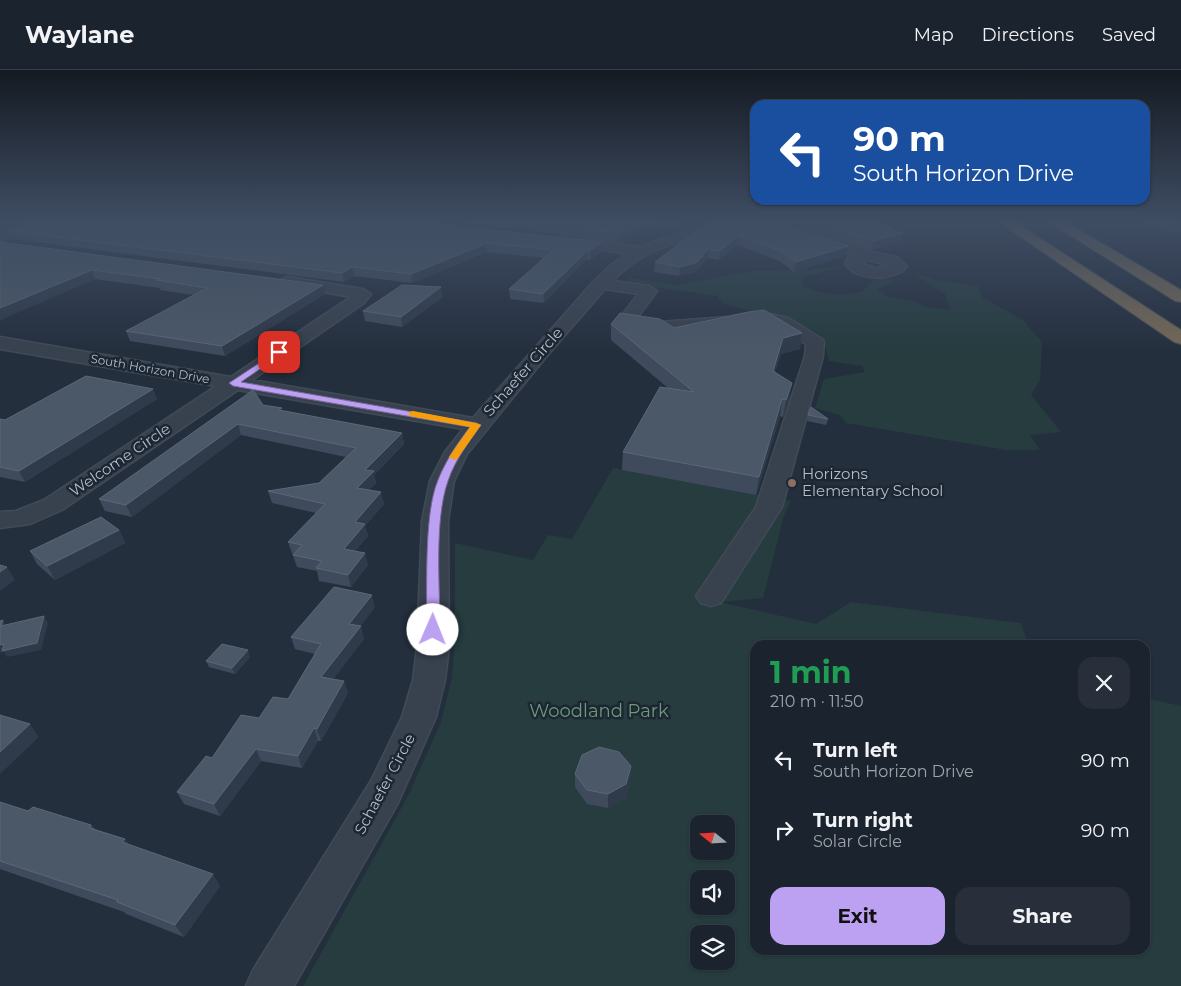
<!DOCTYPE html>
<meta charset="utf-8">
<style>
:root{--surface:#1b232e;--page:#282f3a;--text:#f1f3f6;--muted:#a0a4aa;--line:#39404a;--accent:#bca0f2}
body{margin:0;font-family:Montserrat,sans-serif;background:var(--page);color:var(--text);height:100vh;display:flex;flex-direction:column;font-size:19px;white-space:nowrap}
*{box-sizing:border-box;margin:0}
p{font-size:16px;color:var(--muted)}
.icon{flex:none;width:28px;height:28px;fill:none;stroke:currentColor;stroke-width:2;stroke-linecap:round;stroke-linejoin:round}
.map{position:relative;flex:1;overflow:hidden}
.drawer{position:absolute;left:750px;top:570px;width:400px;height:315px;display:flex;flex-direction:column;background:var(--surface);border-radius:15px;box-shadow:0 1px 4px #0004,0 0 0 1px var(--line)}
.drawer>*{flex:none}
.top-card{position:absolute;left:750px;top:30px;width:400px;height:105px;border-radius:15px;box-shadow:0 1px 4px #0004,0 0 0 1px var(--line);background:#1a4fa0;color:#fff;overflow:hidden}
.needle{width:32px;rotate:288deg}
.controls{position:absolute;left:690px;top:745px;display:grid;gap:10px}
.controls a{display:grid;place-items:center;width:45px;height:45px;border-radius:10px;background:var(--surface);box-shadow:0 1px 4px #0004,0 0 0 1px var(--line);font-size:25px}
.pin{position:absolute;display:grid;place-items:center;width:42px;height:42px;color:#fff;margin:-21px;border-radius:10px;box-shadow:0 2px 8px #0006}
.me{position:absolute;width:55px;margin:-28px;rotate:1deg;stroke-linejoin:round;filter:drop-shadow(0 0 4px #0008)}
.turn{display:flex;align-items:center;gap:18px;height:105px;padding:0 20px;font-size:22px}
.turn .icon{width:65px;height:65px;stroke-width:2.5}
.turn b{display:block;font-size:35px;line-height:42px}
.round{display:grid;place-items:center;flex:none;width:52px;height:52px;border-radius:15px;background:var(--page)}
.overview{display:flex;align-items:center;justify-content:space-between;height:85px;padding:0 20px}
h1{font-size:30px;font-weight:700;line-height:38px;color:#1e9e55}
.action{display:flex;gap:10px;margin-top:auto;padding:10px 20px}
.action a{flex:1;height:58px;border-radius:15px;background:var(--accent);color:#111;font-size:20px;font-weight:700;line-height:58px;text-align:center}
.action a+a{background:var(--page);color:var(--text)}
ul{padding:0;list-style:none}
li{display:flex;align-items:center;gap:15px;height:70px;padding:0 20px}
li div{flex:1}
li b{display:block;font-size:19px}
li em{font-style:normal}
header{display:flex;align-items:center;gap:30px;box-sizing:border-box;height:70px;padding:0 25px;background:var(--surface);border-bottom:1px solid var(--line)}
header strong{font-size:24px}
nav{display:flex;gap:28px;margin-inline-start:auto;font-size:18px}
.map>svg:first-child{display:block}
</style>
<header>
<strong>Waylane</strong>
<nav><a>Map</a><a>Directions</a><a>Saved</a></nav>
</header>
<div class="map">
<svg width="1181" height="916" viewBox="0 0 1181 916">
<rect width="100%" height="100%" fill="#242f3e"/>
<path fill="#263c3f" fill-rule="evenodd" d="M841 197 802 208V216C822 225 841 226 862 222L871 212 882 207 895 211 877 219 887 227 912 231 930 238 950 239 945 224 914 204 941 211 978 216 983 228 1023 250 1042 272 1040 310 1031 325 1061 362 1030 365 1040 380H1006L846 353 840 345 815 338 824 309 865 302 862 296 829 291 822 266C790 246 759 244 723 234L717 226 626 213 630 208 677 215 753 201 802 200Z
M613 398 791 431 784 445 763 528 720 532 816 554 851 532 1021 553 1028 575H755V880H1145V628L1181 636V916H303L409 724 441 652 452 608 455 569V473L533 490 548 465 572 469ZM699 754H726V781H699ZM699 809H726V836H699ZM699 864H726V891H699Z"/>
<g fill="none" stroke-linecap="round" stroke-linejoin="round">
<defs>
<path id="minor" d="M30 152H50L48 155 0 171V162Z
M717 152H738L736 155C693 168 643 176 613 211L649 216 657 221 637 248 660 252 727 247 733 248 736 252 733 256 660 262 620 256 617 252 638 224 605 219 546 287 467 384 454 411 448 451 449 577 445 610 436 647 398 733 294 916H246L253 900 372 709 402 647 413 610 417 577 422 451 430 411 445 382 463 359 238 320 62 440 30 454 0 458V442L16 441 44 430 216 316 0 279V267L231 307 351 227 282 215 280 212 282 209 288 207 363 219 371 224 364 233 252 310 473 348 594 211 610 196 627 184 563 172 561 169 563 166 568 165 639 177Z
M758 152H779L872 182 897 187 907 196 903 201C887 210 857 211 845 194L849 186 853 185 760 155ZM869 190 890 196 875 198 860 193Z
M770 244 788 248 821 268 824 272 823 286 782 437 721 533 711 536 701 533 696 526 756 437 805 286 806 274 776 256 764 253 761 249 764 245Z"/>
<path id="highway" d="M999 152H1015L1181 260V274L1174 272Z
M1049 152H1066L1181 220V232L1175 231Z"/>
</defs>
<use href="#minor" stroke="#414a57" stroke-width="3"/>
<use href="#highway" stroke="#434c59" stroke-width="2"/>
<use href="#minor" fill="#38414e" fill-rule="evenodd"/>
<use href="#highway" fill="#746855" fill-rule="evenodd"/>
</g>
<path fill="#3f4b5c" d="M423 152 602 181 590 190 587 189 544 233 510 229 509 219 545 188 487 182 412 213 354 206 344 212 12 169 9 161Z
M459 152H682L617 171Z
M785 152H872L893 158 892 160 903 163 901 172 871 180Z
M1144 152H1181V162L1152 159 1147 156Z
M699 159 849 176 847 185 794 202 781 192 737 174 719 190 708 188 695 202 679 206 654 202 655 192Z
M0 172 323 215 325 224 225 286 130 271 126 261 194 225 160 220V218L95 209 0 250Z
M443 227 402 257 365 251 363 241Z
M611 254 674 258 802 263 800 279 781 284 775 302 789 330 783 347 780 346 756 425 622 400 623 382 668 318 611 270Z
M157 329 25 412 0 407V349L5 350Z
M263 335 283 341 402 363 404 374 374 405 376 413 369 420 384 434 365 456 368 466 355 481 368 495 351 517 319 511 317 501 297 497 288 472 316 443 272 433 268 421 319 413 346 387 241 365 132 447 105 441 99 429Z
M808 345 828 349 826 355 807 351Z
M119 460 125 473 55 510 37 494 30 481Z
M375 537 360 556 364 569 333 609 344 611 348 623 321 671H318L302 698 261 691 220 746 184 734 177 722 212 688 288 629 315 584 295 579 291 567Z
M250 587 235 604 209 597 206 591Z
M631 696 630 710 626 728 608 738 587 734 575 717V704Z
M0 732 28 741 91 755 95 759 125 769 129 775 220 816 184 867 126 844 124 842 0 799Z"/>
<path fill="#2f3b4b" d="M0 152H24L0 160Z
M656 152H682L617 171 618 163Z
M893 158 891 166 903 163 901 172 871 180 873 171 889 159Z
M738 165 737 174 719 190 720 181Z
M602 172V181L590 190V181Z
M487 173V182L412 213 411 204Z
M849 176 847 185 794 202 796 192Z
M709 179 708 188 695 202 679 206 680 197Z
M587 181V189L544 233 543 224Z
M352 197 354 206 344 212 342 203Z
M92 200 95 209 0 250V238Z
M323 215 325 224 225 286 222 276Z
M441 217 443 227 402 257 401 247Z
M802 263 800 279 781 284 770 317 773 301 783 268Z
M792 313 789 330 783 347 786 330Z
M153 319 157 329 25 412 19 401Z
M782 329 780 346 756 425 759 407Z
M238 354 241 365 132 447 126 435Z
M402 363 404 374 374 405 376 413 360 430 357 418 365 400Z
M381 422 384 434 365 456 368 466 347 491 344 479 355 452Z
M119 460 125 473 55 510 47 496Z
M365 483 368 495 351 517 348 505Z
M7 497 15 510 0 521V502Z
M372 525 375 537 353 566 349 554Z
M44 546 48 553 41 580 7 587 4 582 0 583V575Z
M3 550 7 557 1 556Z
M361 556 364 569 325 620 321 607Z
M248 580 250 587 235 604 232 598Z
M344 611 348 623 321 671 317 659Z
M30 654 39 667 0 704V682Z
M314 658 318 671 302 698 298 686Z
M256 679 261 691 220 746 214 734Z
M631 696 630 710 626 728 608 738V724Z
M125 769 133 781 122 772Z
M213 804 220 816 184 867 175 855Z"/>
<path fill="#4b5868" stroke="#5c6777" d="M36 152H423L602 172 590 181H587L543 224 509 219 553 180 487 173 411 204 352 197 342 203 9 161Z
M524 152H656L618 163Z
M722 152 757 153 772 152 849 176 796 192 782 182 738 165 720 181 709 179 696 193 680 197 655 192 699 159Z
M813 152H872L893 158 889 159 903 163 873 171Z
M0 172 323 215 222 276 126 261 207 218 157 210 160 209 92 200 0 238Z
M402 215 441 217 401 247 363 241Z
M764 240 802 263 783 268 773 301 792 313 786 330 782 329 759 407 623 382 660 317 694 322 611 254 620 243 660 249 674 258 748 242Z
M86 306 153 319 19 401 0 397V349L5 350Z
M253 320 263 335 282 338 279 340 402 363 365 400 374 401 357 418 381 422 355 452 365 454 344 479 365 483 348 505 316 498 322 491 293 485 302 475 288 472 325 434 268 421 319 413 356 378 238 354 126 435 99 429Z
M811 337 828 349 808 345Z
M101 447 119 460 47 496 30 481Z
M0 495 7 497 0 502Z
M334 517 372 525 349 554 361 556 321 607 344 611 317 659 314 658 298 686 256 679 214 734 177 722 206 686 212 688 241 645 259 648 273 627 288 629 321 574 291 567Z
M44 546 37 573 2 581 4 574 0 575V551L3 550 1 556Z
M222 574 248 580 232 598 206 591Z
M0 645 30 654 0 682Z
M599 677 619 682 631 696 626 714 608 724 587 720 575 704 582 685Z
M0 732 28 741 33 737 91 755 89 758 125 769 122 772 213 804 175 855 117 832 118 830 0 791Z"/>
<linearGradient id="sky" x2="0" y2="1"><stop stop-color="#141a22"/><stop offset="0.54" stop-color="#3f4d63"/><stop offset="1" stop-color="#3f4d63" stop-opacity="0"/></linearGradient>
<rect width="1181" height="280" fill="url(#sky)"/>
<path fill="#bca0f2" stroke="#7a689d" d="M279 280 282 281V284L241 312 476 353 481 355C468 373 455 390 448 411 434 451 440 516 440 560L438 563H428L426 560C428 519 423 446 438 410 446 390 457 374 470 357L233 316 229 313Z"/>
<path fill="#f59e0b" d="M413 341 476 353 481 355 457 389 454 390 449 387 470 357 409 346V342Z"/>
<circle fill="#8d6e63" stroke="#1d2633" stroke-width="2" cx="792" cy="413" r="5"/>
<g text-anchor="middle" stroke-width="5" stroke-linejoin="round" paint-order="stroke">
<g font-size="12" fill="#b4bcc9" stroke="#1d2633">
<text transform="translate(150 299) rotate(10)" y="4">South Horizon Drive</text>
</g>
<g font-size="15" fill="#b4bcc9" stroke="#1d2633">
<text transform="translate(523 302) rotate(-49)" y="5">Schaefer Circle</text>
<text transform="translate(120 390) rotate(-34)" y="5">Welcome Circle</text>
<text transform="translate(385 714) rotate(-62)" y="5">Schaefer Circle</text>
</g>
<g font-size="15" fill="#b4bcc9" stroke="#1d2633" text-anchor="start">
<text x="802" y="409">Horizons<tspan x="802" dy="17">Elementary School</tspan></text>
</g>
<g font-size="18" fill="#6b9a76" stroke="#1d2633">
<text x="599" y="647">Woodland Park</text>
</g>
</g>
</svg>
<div class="controls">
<a><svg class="needle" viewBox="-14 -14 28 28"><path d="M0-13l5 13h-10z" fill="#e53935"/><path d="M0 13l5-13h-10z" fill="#a0a4aa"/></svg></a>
<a><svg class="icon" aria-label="sound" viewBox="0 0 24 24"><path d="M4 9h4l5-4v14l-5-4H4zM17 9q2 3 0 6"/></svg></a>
<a><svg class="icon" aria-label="layers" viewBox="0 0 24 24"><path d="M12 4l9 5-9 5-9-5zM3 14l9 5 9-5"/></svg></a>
</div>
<div class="pin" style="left:279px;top:282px;background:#d93025"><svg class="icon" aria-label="arrive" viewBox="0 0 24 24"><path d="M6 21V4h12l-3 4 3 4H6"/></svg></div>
<svg class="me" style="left:433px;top:560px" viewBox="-20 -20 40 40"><circle r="19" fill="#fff"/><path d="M0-13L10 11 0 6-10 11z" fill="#bca0f2"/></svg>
<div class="top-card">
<div class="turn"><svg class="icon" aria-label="left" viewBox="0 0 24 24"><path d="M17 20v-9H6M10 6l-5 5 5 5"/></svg><div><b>90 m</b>South Horizon Drive</div></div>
</div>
<section class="drawer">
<div class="overview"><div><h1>1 min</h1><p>210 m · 11:50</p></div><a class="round"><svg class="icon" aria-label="close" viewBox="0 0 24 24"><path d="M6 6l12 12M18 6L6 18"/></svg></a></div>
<ul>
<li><svg class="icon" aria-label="left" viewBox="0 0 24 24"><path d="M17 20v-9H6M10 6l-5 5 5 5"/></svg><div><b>Turn left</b><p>South Horizon Drive</p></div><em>90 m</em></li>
<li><svg class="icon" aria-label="right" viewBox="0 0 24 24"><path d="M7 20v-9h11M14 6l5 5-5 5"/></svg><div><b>Turn right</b><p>Solar Circle</p></div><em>90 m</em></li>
</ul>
<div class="action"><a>Exit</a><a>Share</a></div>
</section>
</div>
